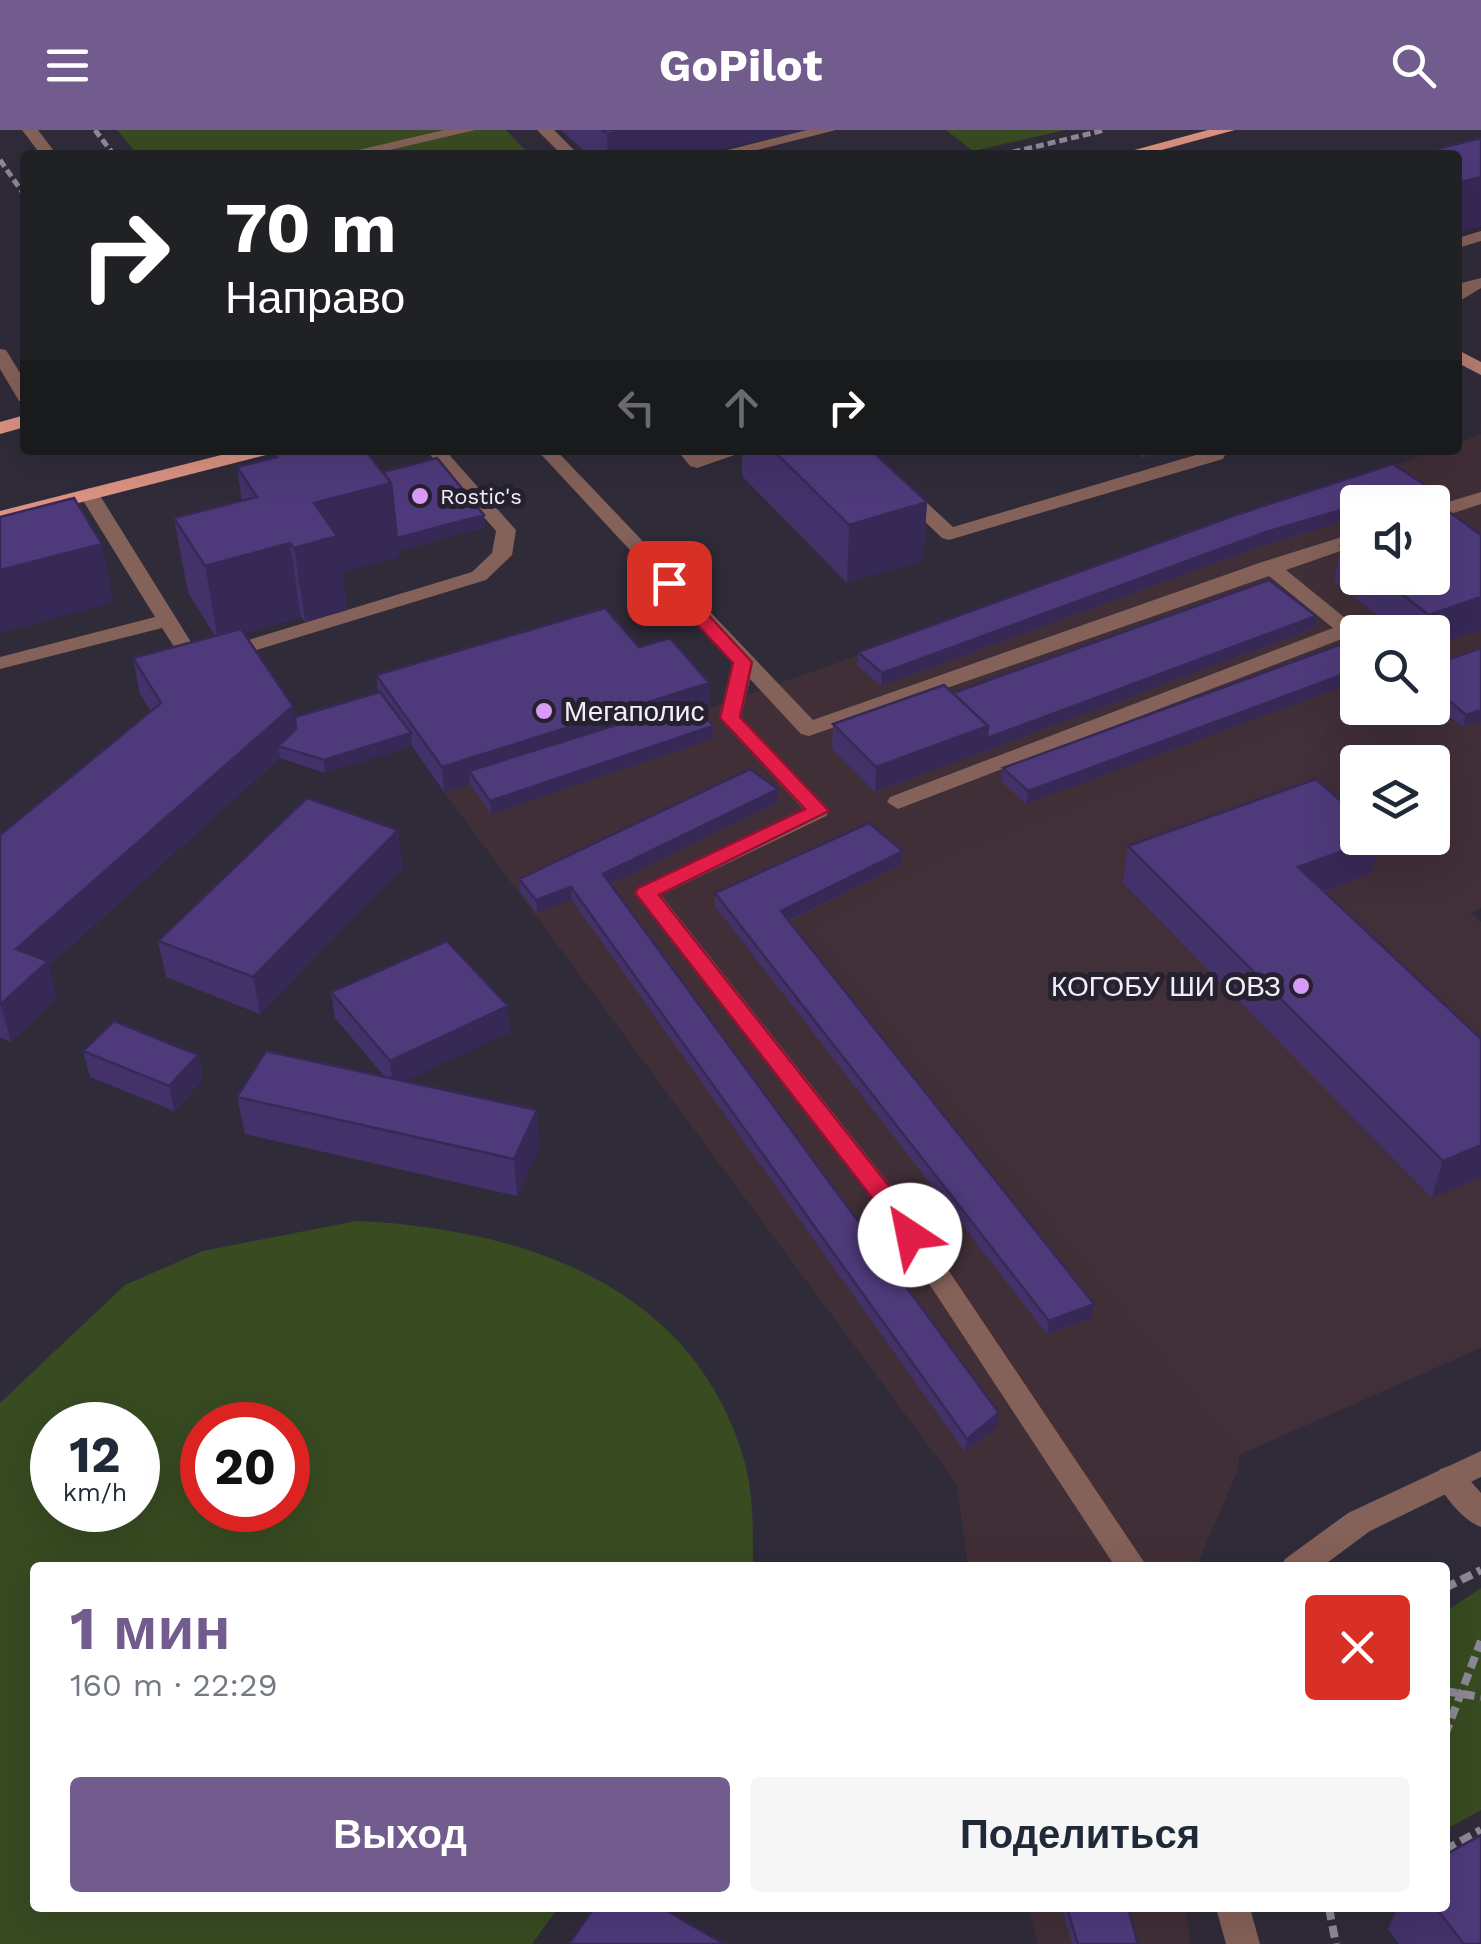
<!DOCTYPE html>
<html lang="ru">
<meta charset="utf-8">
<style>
:root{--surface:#fff;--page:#f6f6f7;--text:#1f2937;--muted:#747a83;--accent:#725c8e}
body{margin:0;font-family:"Work Sans",sans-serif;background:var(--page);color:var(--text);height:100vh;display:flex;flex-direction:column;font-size:38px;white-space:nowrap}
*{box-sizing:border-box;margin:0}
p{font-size:32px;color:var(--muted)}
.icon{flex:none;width:55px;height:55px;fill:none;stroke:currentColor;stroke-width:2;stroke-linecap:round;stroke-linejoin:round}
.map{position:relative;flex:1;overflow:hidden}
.side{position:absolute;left:30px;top:1432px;width:1420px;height:350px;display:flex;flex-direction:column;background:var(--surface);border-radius:10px;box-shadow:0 10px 40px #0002}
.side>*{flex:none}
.banner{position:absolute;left:20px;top:20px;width:1442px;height:305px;border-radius:10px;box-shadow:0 10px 40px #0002;background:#202124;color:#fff;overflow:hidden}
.fabs{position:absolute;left:1340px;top:355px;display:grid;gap:20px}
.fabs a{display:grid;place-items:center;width:110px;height:110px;border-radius:10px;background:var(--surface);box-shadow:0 10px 40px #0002;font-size:50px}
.speed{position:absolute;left:30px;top:1272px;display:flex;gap:20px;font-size:50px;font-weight:700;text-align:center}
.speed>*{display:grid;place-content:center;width:130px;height:130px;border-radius:50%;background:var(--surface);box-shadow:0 10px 40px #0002;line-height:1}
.speed small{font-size:25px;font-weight:400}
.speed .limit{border:15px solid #d22;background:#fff;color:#111}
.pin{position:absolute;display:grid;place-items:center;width:85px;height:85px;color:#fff;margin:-42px;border-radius:20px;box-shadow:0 5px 15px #0006}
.me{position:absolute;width:110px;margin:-55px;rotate:326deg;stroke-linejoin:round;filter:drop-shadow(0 0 8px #0008)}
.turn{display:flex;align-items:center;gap:35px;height:210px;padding:0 40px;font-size:45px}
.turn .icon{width:130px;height:130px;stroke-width:2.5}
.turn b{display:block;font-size:70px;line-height:85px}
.lanes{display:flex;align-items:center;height:95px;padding:0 40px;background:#0003;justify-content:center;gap:50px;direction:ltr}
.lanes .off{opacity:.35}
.round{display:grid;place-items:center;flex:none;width:105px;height:105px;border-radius:10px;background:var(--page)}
.head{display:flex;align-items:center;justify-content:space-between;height:170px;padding:0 40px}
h1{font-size:60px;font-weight:700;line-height:75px;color:var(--accent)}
.primary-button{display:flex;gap:20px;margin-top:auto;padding:20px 40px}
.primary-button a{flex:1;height:115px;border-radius:10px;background:var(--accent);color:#fff;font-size:40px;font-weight:700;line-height:115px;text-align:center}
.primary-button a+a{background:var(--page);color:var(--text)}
header{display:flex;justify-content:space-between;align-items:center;height:130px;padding:0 40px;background:var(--accent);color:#fff;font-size:45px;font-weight:700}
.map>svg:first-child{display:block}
</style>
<header><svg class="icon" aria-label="menu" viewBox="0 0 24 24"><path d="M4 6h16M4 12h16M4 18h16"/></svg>GoPilot<svg class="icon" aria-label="search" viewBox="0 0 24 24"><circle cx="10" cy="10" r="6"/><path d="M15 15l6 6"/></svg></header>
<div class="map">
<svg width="1481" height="1814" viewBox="0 0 1481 1814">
<rect width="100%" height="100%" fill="#302b39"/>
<path fill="#412f38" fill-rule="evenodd" d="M1481 304V523L1433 542 1432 502H1358L1357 569 930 729 809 799 1239 1325 1238 1340 1196 1437H968L957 1354 444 662 710 578 1437 320H1458V313ZM1358 372H1432V448H1358Z
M1028 1778H1186L1190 1814H1038Z"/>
<path fill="#412f39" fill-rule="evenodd" d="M1481 523V778L1471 783 1481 792V1218L1239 1325 809 799 930 729 1357 569 1358 578H1432L1433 542ZM1358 632H1432V708H1358Z"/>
<path fill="#384b21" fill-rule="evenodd" d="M117 0H506L530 25H138Z
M946 0H1066L973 21Z
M356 1091C517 1098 689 1152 742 1323 754 1360 753 1399 753 1437L35 1438V1778H558L532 1814H0V1273L125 1155 203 1121ZM52 1295H138V1380H52ZM202 1295H288V1380H202Z
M1481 1458V1680L1445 1700V1482Z"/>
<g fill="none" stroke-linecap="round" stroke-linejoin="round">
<path stroke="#8d8995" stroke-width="5" stroke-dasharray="8 4" stroke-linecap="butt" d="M95 0 114 25
M1001 25 1105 0
M0 30 25 66"/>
<path stroke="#8d8995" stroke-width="8" stroke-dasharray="12 6" stroke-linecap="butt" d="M1445 1458 1481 1440
M1445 1561 1481 1567
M1445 1605 1481 1511
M1445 1720 1481 1700
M1329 1778 1336 1814"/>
<path fill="#846159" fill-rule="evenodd" d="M444 0H475L368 25H337Z
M537 0H554L579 25H562Z
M807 0H836L737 25H708Z
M1481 101V111L1458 118V108Z
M1481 148V158L1458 172 1461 153Z
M0 219 6 220 25 251V272L19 271 0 239Z
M426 320H445L516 400 512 425 486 450 194 539 187 537 162 498 0 539V527L155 487 79 364 89 358 99 364 199 525 472 442 492 423 496 401Z
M537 320H556L813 590 1262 432 1358 402V415L1286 440 1355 496 1358 500 1355 504 898 679 887 672 890 667 1333 498 1269 446 809 606 801 604 750 549 741 587 829 681 826 686 661 765 898 1065 1148 1438H1116L880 1079 634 763 638 758 803 679 719 588 733 531Z
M677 320H696L701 325 719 320H749L697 338 690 336Z
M850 320H870L953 397 1209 321 1219 320 1225 325 1223 329 949 410 942 408Z
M1481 362V374L1432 390V377Z
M1450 1336 1460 1339 1481 1363V1397C1462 1390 1444 1366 1435 1348L1440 1339Z"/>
<path fill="#846159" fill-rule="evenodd" d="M22 0H38L57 25H41Z
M1481 1321V1347L1370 1401 1320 1438H1281L1285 1429 1348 1383Z
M1216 1778H1250L1260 1814H1226Z"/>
<path fill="#b57d70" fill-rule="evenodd" d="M1458 220 1481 232V245L1458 233Z"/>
<path fill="#da9282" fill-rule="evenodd" d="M1208 0H1235L1143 25H1116Z
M25 285V297L0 304V292Z
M241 320H272L270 324 0 393V381Z"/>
</g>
<path fill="#43326a" d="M561 0H805L693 25H588Z
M742 320H871L927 372 923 430 847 453 742 346Z
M1133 320H1169L1144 328Z
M274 323 383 342 484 385 485 397 399 421V427L342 442 347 480 305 492 301 487 244 503 295 587 378 562 376 545 639 517 709 553 710 578 701 581 713 596V609L491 684 470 654 444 662 412 616 325 643 280 628 49 836 57 868 11 912 0 907V705L151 581 140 564 133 528 215 506 188 462 174 388 242 371 237 337 274 328Z
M1422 367 1264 415 881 556 857 535 858 522Z
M1481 405V500L1432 516V502H1398L1334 451 1341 416 1358 410V448H1432Z
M1316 486 1314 498 875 662 832 619 833 594Z
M1350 511 1026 674 1001 651 1003 638Z
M1432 535 1481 591 1463 597 1432 572Z
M778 672 611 754 998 1296 965 1322 572 770 537 783 520 762 519 749Z
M1128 716 1372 743 1324 762 1479 907 1432 1068 1123 753Z
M902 734 789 791 1094 1174 1092 1188 1047 1204 715 776V763Z
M403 737 260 884 166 847 158 811Z
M331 862 510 902 404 951 537 980 540 1017 517 1066 245 1004 237 967 385 947 335 888Z
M83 921 198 925 203 950 174 981 90 947Z
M1062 1778H1128L1138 1814H1072Z
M1397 1778H1445L1481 1814H1399L1388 1799Z"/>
<path fill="#372956" d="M627 0H805L693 25H608L607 4Z
M1481 47V96L1458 103V53Z
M1146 320H1169L1144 328Z
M391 353 484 385 485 397 399 421V427L342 442 347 480 305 492 294 418 314 373Z
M1425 355 1422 367 1404 372H1366Z
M927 372 923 430 847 453 849 395Z
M1358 375V387L1264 415 881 556 882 543 1266 402Z
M290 413 301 487 218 510 205 436Z
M102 414 114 472 0 503V440Z
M1481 467V500L1432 516V502H1425L1429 485Z
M1316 486 1314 498 875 662 876 637 988 596Z
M1358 539V551L1026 674 1028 661Z
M709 553 710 578 477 652 469 641 470 654 444 662 442 637Z
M293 576 298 612 278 616 280 628 49 836 57 868 11 912 1 875 16 819Z
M1481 580V591L1463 597 1466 585Z
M713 596V609L491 684 490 671Z
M411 603 412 616 325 643 324 630Z
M778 659V672L604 757 603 744Z
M398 700 403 737 260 884 253 847Z
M1381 708 1372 743 1290 774 1298 737Z
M903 721 902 734 781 794V781Z
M571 757 572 770 537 783 536 770Z
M508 876 510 902 393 957 390 931Z
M198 925 203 950 174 981 169 956Z
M537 980 540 1017 517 1066 514 1029Z
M1481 1015V1047L1432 1068 1443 1031Z
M1094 1174 1092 1188 1047 1204 1049 1191Z
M999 1283 998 1296 965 1322 967 1309Z"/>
<path fill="#4e3a7b" stroke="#372956" stroke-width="2.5" d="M602 0H627L607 4Z
M1481 8V47L1458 53V25H1413Z
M285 320H365L391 353 314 373 337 406 294 418 290 413 205 436 174 388 257 367 237 337 277 327 274 323Z
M773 320H871L927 372 849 395Z
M437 328 484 385 397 408 391 353 383 342Z
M1393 334 1425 355 1366 372H1358V375L1266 402 882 543 858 522 1239 384Z
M74 368 102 414 0 440V387Z
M1448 381 1481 405V467L1429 485 1381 448H1432V386Z
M1358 410V429L1341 416Z
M1269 450 1316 486 987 608 988 596 953 563Z
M605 478 639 517 670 508 709 553 442 637 376 545Z
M241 499 293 576 16 819 48 831 0 875V705L161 573 133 528Z
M1350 511 1358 517V539L1028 661 1003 638Z
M1481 518V580L1466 585 1432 556V535Z
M944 555 988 596 876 637 833 594Z
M380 562 411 603 324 630 278 616 296 599 295 587Z
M693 571 713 596 490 671 469 641Z
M750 639 778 659 603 744 999 1283 967 1309 571 757 536 770 519 749Z
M1316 649 1358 686V708H1379L1298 737 1479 907 1481 906V1015L1443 1031 1128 716Z
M307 668 398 700 253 847 158 811Z
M869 693 903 721 781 781 1094 1174 1049 1191 715 763Z
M447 811 508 876 390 931 331 862Z
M114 891 198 925 169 956 83 921Z
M266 921 537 980 514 1029 237 967Z
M1481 1705V1814H1464L1436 1778H1445V1725Z
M594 1778H662L724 1814H569Z
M1067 1778H1128L1138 1814H1078Z"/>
<path fill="#e11d48" stroke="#92132f" stroke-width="2.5" d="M669 447 675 449 752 532 740 587 829 681 659 765 897 1066 922 1105 919 1112H901L880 1078 635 763 638 758 805 679 720 588 733 533 662 457V449Z"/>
<g fill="#d89bf8" stroke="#26212f" stroke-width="4">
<circle cx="420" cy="366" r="10"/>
<circle cx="544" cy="581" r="10"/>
<circle cx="1301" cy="856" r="10"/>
</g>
<g text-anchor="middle" stroke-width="10" stroke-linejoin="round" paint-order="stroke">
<g font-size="22" fill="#f2eff9" stroke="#26212f" text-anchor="start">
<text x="440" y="374">Rostiс's</text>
</g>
<g font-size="28" fill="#f2eff9" stroke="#26212f" text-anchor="start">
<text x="564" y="591">Мегаполис</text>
<text x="1281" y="866" text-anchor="end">КОГОБУ ШИ ОВЗ</text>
</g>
</g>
</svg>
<div class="fabs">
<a><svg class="icon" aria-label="sound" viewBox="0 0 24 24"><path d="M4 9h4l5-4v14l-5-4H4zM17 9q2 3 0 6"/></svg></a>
<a><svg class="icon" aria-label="search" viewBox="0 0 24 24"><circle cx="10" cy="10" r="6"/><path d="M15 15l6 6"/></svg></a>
<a><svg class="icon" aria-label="layers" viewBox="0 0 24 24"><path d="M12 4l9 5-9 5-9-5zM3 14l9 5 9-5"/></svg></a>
</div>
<div class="speed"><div>12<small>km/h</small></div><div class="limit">20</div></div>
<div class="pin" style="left:669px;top:453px;background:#d93025"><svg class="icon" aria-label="arrive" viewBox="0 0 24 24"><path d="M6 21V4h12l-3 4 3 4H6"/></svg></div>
<svg class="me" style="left:910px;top:1105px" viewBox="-20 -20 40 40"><circle r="19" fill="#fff"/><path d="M0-13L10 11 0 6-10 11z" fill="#e11d48"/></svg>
<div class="banner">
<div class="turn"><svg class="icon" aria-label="right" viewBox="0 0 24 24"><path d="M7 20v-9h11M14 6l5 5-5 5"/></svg><div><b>70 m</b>Направо</div></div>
<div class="lanes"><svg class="icon off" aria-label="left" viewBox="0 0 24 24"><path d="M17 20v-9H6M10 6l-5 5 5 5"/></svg><svg class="icon off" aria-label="ahead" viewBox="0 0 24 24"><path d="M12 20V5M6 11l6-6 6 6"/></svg><svg class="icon" aria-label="right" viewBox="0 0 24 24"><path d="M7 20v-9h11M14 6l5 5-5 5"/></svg></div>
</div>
<section class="side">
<div class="head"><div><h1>1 мин</h1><p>160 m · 22:29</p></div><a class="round" style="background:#d93025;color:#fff"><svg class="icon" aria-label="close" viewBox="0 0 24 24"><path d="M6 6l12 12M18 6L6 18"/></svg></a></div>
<div class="primary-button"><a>Выход</a><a>Поделиться</a></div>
</section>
</div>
